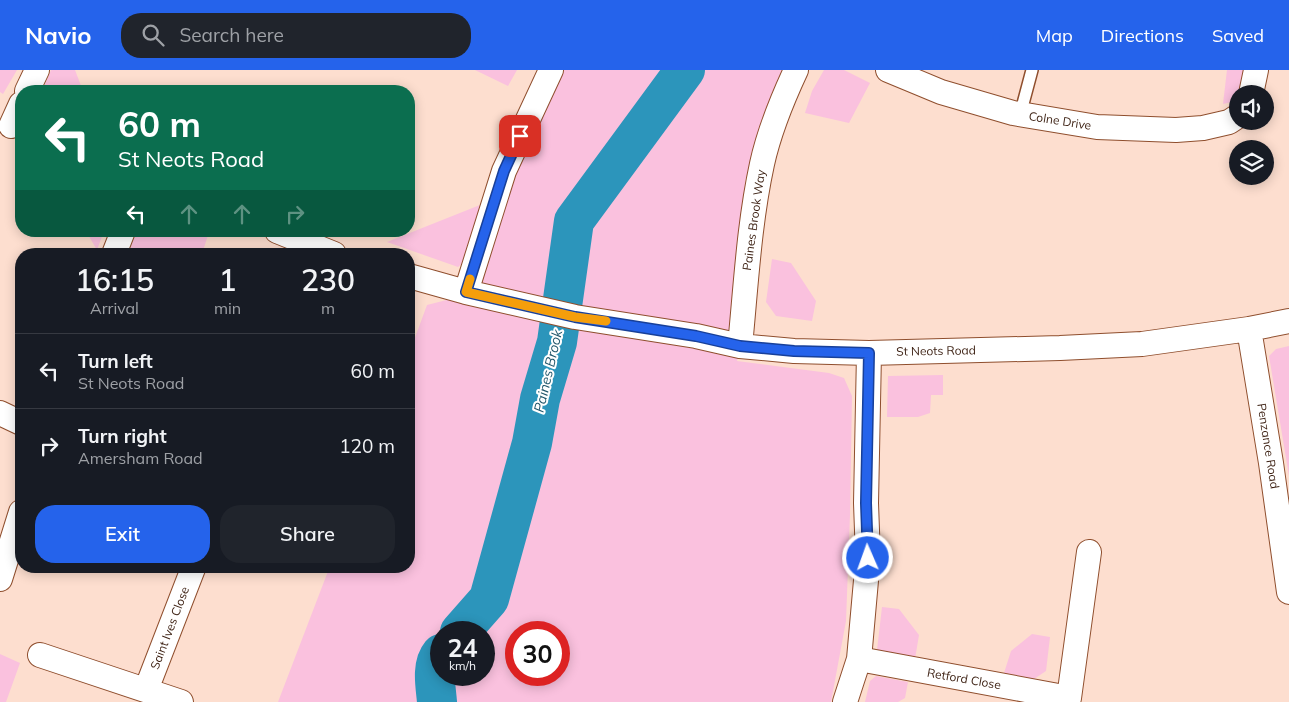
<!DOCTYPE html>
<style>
:root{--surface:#171b24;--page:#20242c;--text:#f1f3f6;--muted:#9ea1a6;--line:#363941;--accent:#2563eb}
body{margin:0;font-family:Mulish,sans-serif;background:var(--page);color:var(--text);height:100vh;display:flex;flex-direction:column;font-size:19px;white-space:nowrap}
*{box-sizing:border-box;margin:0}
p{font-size:16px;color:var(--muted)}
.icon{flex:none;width:28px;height:28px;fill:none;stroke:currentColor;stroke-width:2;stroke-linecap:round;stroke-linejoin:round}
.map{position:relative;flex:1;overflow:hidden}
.drawer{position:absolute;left:15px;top:178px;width:400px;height:325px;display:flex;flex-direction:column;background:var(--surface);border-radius:20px;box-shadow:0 2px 12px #0003}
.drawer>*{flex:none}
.banner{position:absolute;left:15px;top:15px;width:400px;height:152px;border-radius:20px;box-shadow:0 2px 12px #0003;background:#0b6e4f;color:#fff;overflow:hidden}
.controls{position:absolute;left:1229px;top:15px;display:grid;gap:10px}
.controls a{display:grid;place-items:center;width:45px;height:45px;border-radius:50%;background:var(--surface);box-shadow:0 2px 12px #0003;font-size:25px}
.speed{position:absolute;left:430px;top:551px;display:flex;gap:10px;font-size:25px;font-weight:700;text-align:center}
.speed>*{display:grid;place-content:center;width:65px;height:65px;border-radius:50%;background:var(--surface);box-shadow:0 2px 12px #0003;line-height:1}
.speed small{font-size:12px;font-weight:400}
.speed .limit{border:8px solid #d22;background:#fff;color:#111}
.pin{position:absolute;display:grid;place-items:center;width:42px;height:42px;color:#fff;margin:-21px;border-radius:10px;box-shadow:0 2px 8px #0006}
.me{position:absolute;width:55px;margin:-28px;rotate:358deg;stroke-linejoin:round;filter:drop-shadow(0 0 4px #0008)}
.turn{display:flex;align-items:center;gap:18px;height:105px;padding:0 20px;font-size:22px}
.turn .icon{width:65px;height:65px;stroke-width:2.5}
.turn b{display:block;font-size:35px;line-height:42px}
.lanes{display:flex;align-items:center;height:48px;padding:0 20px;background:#0003;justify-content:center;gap:25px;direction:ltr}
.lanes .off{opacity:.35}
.eta{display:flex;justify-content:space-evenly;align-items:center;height:85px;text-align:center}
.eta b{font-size:30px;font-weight:600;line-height:35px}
.primary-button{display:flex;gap:10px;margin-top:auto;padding:10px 20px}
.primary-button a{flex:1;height:58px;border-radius:20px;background:var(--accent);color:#fff;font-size:20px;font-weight:600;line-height:58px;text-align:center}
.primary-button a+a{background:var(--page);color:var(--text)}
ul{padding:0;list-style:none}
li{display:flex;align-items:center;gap:15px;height:75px;padding:0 20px;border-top:1px solid var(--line)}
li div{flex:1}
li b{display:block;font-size:19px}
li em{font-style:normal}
header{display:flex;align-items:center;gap:30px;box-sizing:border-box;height:70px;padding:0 25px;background:var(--accent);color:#fff}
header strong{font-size:24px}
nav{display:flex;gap:28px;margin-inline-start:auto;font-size:18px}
.search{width:350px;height:45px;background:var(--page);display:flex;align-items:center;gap:12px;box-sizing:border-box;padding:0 18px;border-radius:20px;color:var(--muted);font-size:19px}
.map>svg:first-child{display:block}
</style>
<header>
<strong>Navio</strong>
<div class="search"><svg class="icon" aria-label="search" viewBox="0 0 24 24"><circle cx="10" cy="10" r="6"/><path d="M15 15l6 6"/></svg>Search here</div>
<nav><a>Map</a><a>Directions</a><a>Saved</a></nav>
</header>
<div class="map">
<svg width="1289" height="632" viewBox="0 0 1289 632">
<rect width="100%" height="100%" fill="#fddecf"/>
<path fill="#fac1de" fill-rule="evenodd" d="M0 0H17L3 24 0 22Z
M51 0H75L83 21H42Z
M475 0H517L508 16Z
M564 0H782L772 23 745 111 740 276 737 291 829 303 844 308 852 326 850 445 846 551 831 632H278L330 496H409V284L427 235 478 222 506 127 541 44ZM441 562H484V605H441ZM516 562H559V605H516Z
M824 0H844L870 13 849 53 805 43 812 21Z
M1227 0H1246L1240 24H1238L1236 31 1223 34Z
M480 135 466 190 458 197 387 172Z
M84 161H104L97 180 87 163Z
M137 161H206L209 162 202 184H128Z
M772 189 791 193 816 231 812 251 776 246 766 232Z
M1289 276V406L1269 286 1276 279Z
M943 305V325H931L930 343 918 347H887L888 306Z
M882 537 899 539 919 565 915 589 877 580Z
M1032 564 1050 567 1046 601 1034 609 1004 603 1011 581Z
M0 584 20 593 6 632H0Z
M876 606 908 612 905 628 898 632H865L870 611Z"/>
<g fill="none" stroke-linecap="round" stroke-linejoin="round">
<path stroke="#2c95bb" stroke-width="40" d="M460 562 489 529 532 373 540 329 557 272 574 151 685 0
M437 632C436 618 431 596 441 584"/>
<defs>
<path id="lane" d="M1020 45 1032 0"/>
<path id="street" d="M888 0 941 22 1013 43 1097 57 1176 60 1203 58 1229 52 1238 46
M27 21 37 0
M1251 24 1256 0
M11 56 21 34
M277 161 334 184
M114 184 123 161
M409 206 466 222 575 247 696 266 740 276 794 281 869 283 1060 278 1142 274 1249 259 1289 251
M466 222 504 101 551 0
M1249 259 1271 393 1289 522
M740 276C746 215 749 154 762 94 769 62 782 30 796 0
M0 343 21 353
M0 509 21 442
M40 585 181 632
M859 589 1069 628 1089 482
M146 620 194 496
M845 632 859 589 868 488 866 433 869 283"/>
</defs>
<use href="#lane" stroke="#8f4e2d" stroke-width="14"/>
<use href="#street" stroke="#8f4e2d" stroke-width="26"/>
<use href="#lane" stroke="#fff" stroke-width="11"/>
<use href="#street" stroke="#fff" stroke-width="24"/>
</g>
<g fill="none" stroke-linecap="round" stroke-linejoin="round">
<defs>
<path id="route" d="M520 66 504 101 466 222 575 247 696 266 740 276 794 281 869 283 866 433 868 488"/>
</defs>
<use href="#route" stroke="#184099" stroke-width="12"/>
<use href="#route" stroke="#2563eb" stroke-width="9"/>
<path stroke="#f59e0b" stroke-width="9" d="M470 209 466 222 575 247 606 251"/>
</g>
<g text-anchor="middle" stroke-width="4" stroke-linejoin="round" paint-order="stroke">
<g font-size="12" fill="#3b1f11" stroke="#fff">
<text transform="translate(1060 51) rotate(9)" y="4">Colne Drive</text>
<text transform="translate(754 150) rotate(-82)" y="4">Paines Brook Way</text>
<text transform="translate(936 281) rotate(-1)" y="4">St Neots Road</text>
<text transform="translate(1268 376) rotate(81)" y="4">Penzance Road</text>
<text transform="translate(170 558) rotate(-69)" y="4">Saint Ives Close</text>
<text transform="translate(964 609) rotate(10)" y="4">Retford Close</text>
</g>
<g font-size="14" font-style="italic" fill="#1f556a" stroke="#fff">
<text transform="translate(548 301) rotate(-77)" y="5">Paines Brook</text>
</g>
</g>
</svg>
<div class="controls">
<a><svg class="icon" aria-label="sound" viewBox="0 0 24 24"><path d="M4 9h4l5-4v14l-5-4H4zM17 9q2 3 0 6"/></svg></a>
<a><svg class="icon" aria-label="layers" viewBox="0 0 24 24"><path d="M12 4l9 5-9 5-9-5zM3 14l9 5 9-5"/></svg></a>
</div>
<div class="speed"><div>24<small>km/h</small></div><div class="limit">30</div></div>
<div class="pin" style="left:520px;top:66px;background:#d93025"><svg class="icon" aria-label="arrive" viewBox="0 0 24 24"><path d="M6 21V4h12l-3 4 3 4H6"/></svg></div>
<svg class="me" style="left:868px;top:488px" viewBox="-20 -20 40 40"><circle r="17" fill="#2563eb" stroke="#fff" stroke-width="3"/><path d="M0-11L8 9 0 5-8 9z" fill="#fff"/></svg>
<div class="banner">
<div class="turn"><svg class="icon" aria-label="left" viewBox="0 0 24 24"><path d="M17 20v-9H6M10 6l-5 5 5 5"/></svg><div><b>60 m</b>St Neots Road</div></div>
<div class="lanes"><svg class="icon" aria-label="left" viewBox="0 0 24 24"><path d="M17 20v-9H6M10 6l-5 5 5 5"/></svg><svg class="icon off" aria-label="ahead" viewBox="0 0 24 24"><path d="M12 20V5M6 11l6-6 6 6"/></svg><svg class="icon off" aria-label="ahead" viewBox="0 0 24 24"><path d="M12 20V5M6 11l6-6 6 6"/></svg><svg class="icon off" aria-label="right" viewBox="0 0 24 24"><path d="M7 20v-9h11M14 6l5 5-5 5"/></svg></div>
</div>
<section class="drawer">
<div class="eta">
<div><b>16:15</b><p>Arrival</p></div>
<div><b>1</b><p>min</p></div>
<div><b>230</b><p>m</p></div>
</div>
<ul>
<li><svg class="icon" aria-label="left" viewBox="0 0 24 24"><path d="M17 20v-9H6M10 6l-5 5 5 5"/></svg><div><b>Turn left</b><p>St Neots Road</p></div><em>60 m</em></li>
<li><svg class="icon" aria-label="right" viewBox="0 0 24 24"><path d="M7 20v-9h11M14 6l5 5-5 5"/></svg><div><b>Turn right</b><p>Amersham Road</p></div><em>120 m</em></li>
</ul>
<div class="primary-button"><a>Exit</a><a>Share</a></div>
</section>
</div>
